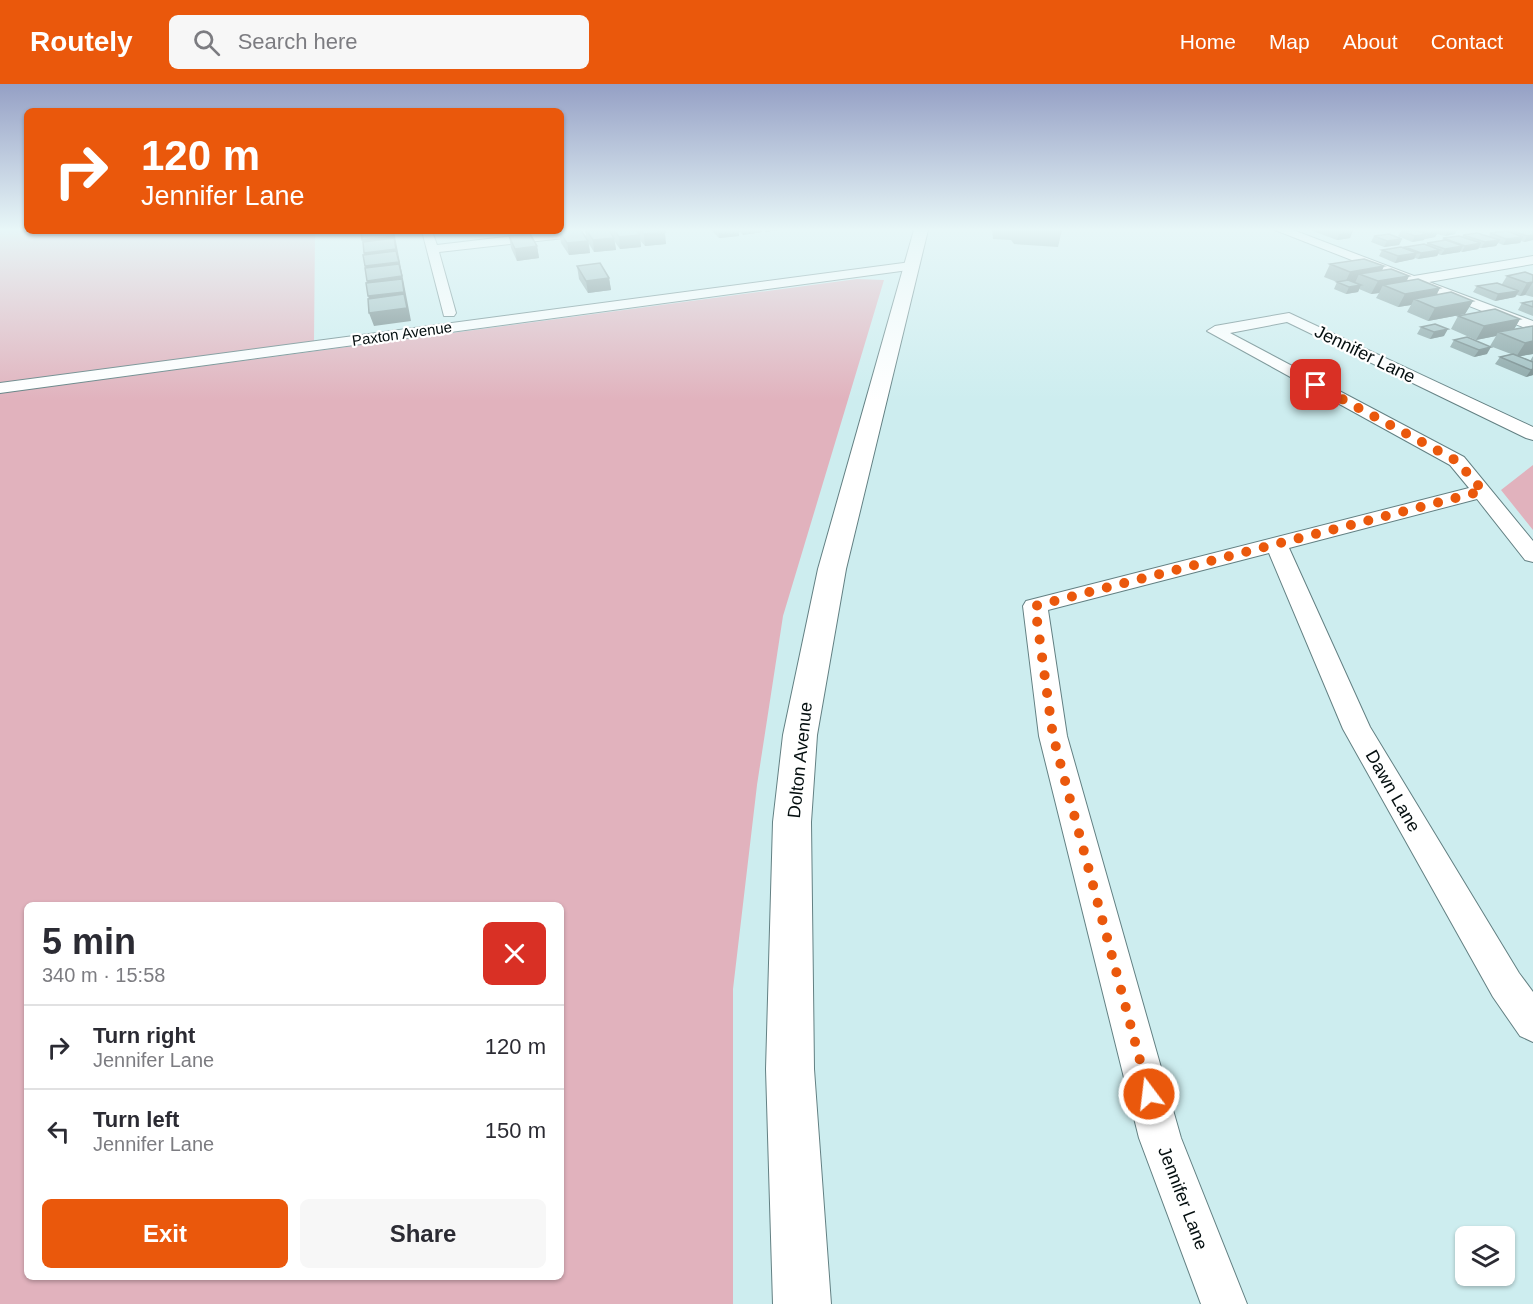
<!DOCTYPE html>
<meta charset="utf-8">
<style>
:root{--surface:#fff;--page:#f7f7f7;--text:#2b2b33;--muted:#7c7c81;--line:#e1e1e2;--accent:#ea580c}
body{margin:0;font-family:Arial,sans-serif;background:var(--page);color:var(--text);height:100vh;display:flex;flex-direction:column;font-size:22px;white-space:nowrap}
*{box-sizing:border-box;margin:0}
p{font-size:20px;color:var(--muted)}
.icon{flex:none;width:33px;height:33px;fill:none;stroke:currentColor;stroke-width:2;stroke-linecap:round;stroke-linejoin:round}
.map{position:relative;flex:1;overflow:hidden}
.side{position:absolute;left:24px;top:818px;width:540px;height:378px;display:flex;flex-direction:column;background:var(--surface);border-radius:9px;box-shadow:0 2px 4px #0004}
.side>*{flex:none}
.banner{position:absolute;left:24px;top:24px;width:540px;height:126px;border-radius:9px;box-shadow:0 2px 4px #0004;background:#ea580c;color:#fff;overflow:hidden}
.fabs{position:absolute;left:1455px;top:1142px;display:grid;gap:12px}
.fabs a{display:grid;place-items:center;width:60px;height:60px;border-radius:9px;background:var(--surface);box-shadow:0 2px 4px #0004;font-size:30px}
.pin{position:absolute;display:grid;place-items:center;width:51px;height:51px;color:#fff;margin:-26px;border-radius:12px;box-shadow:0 3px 9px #0006}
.me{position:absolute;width:66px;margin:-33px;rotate:345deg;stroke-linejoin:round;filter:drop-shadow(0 0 4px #0008)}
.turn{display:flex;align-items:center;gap:21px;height:126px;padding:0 18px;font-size:27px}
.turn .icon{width:78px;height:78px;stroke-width:2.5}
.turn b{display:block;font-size:42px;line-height:51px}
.round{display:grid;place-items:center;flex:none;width:63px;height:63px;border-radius:9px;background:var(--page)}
.overview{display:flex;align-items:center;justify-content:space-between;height:102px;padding:0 18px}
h1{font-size:36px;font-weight:700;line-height:45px}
.button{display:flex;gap:12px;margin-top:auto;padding:12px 18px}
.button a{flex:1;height:69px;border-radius:9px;background:var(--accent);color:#fff;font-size:24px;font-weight:700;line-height:69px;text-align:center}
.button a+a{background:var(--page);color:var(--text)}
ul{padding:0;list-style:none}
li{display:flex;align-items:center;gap:18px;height:84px;padding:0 18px;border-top:2px solid var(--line)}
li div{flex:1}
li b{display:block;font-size:22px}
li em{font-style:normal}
header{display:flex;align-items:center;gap:36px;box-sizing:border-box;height:84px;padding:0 30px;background:var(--accent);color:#fff}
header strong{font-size:28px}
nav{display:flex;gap:33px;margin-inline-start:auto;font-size:21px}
.search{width:420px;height:54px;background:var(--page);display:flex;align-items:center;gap:15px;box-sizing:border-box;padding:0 21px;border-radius:9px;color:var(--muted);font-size:22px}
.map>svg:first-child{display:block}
</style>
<header>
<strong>Routely</strong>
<div class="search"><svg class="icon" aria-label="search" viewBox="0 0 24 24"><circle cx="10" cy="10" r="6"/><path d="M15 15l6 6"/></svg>Search here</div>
<nav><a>Home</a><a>Map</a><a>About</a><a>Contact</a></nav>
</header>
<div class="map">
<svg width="1533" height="1220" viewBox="0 0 1533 1220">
<rect width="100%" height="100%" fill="#cdedef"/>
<path fill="#e1b2bd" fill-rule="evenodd" d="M0 146 315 147 314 258 0 300Z
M857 195 884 196 783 532 757 701 733 905V1220H0V309ZM27 820H561V1192H27Z
M1533 381V446L1501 406Z"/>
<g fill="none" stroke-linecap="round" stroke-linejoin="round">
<defs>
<path id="street" d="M564 146H606L600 150 439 168 456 229 454 232H444L422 147H432L437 161Z
M1275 146H1293L1414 192 1533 172V180L1429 198 1533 237V247Z
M911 178 916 179 918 182 916 185 0 309V299Z
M1289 229 1533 343V356L1526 354 1287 238 1230 249 1464 373 1533 457V478L1525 476 1477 415 1289 464 1370 643 1519 889 1533 908V958L1520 952 1493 913 1343 645 1269 469 1048 526 1067 652 1181 1054 1247 1220H1201L1139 1054 1039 652 1023 522 1026 517 1469 404 1450 381 1207 247 1215 242Z"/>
<path id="secondary" d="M914 146H928L846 485 817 651 811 738 814 985 831 1220H773L766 985 773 738 783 651 818 485Z"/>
</defs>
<use href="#street" stroke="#638083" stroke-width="2"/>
<use href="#secondary" stroke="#638083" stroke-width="2"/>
<use href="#street" fill="#fff" fill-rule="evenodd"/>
<use href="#secondary" fill="#fff" fill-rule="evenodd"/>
</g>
<path fill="#87a2a3" d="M585 146H609L611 149 610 146H663L666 160 645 162 640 156 641 163 620 165 615 158 616 166 594 168 589 160 590 169 569 171 561 159 559 147 586 153Z
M711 146H762V148L743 151 739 147V152L719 154Z
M992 146H1062L1058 163 1014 160 1011 156 993 155Z
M1310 146H1353L1350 154 1337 156Z
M1457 146 1455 150 1445 152 1437 150 1435 153 1424 155V156L1412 158 1398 152 1401 147Z
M1510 146H1533V156L1524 158 1521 157 1520 159 1503 161 1498 159 1496 162 1481 164H1479L1478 165 1462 168 1460 167V168L1441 171 1438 170 1437 172 1418 175 1415 174 1414 175 1395 179 1379 172 1382 166 1404 165 1405 163 1427 161V159L1442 157 1443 154 1462 153 1463 151 1489 153 1490 149 1509 148Z
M509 152 537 162 539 174 517 177 511 164Z
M1374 152 1402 155 1399 161 1384 163 1371 158Z
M1330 180 1384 182 1382 186 1409 192 1406 197 1440 204 1436 211 1473 217 1465 230 1428 237 1407 228 1411 221 1398 223 1376 214 1379 209 1371 210 1359 205 1358 208 1346 210 1334 205 1337 198 1324 193Z
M577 182 609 194 611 206 588 209 579 195Z
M1533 191V213L1525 211 1520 212 1517 211 1515 213 1495 217 1473 208 1477 202 1502 200 1507 192Z
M1533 217V232L1518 226 1522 219Z
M1458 232 1520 235 1514 245 1533 242V270L1519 272 1530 277 1533 272V291L1526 293 1495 280 1500 273 1511 270 1490 262 1496 252 1476 256 1451 245Z
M1421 243 1444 252 1430 255 1417 250Z
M1467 253 1487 270 1474 273 1450 263 1454 256Z"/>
<path fill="#6e8485" d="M719 146H739V152L719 154Z
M743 146H762V148L743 151Z
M765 146H780L765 148Z
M1341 146H1353L1350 154 1337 156Z
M1448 146H1457L1455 150 1445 152Z
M362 147H394L411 237 374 242 369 229 372 225 368 212 371 210 367 197 369 195 365 182 368 181 364 169 366 168 362 156Z
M665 148 666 160 645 162 644 150Z
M1438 148 1435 153 1425 155 1428 149Z
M1427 150 1424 156 1412 158 1415 152Z
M640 151 641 163 620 165 619 153Z
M1533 151V156L1524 158 1527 152Z
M1523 153 1520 159 1503 161 1506 155Z
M614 154 616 166 594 168 593 156Z
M1402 155 1399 161 1384 163 1387 157Z
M1500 156 1496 162 1481 164 1485 158Z
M588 157 590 169 569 171 567 159Z
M1481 159 1478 165 1462 168 1465 162Z
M537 162 539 174 517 177 515 165Z
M1463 162 1460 168 1441 171 1445 165Z
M1440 166 1437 172 1418 175 1421 169Z
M1417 169 1414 175 1395 179 1398 172Z
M1384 182 1378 195 1359 190 1355 199 1344 201 1350 188Z
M1409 192 1403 205 1383 201 1379 209 1371 210 1378 197Z
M609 194 611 206 588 209 586 197Z
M1533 198 1525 211 1520 212 1527 199Z
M1361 201 1358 208 1346 210 1349 203Z
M1440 204 1433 217 1414 215 1411 221 1398 223 1405 210Z
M1519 207 1515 213 1495 217 1498 210Z
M1473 217 1465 230 1428 237 1435 224Z
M1520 235 1512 249 1498 248 1496 252 1476 256 1484 242Z
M1448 245 1444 252 1430 255 1434 248Z
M1533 257V270L1516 273 1525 259Z
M1491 263 1487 270 1474 273 1479 266Z
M1533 285V291L1526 293 1531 286Z"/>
<path fill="#9dbcbe" stroke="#6e8485" stroke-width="1.5" d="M567 146H581L588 157 567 159 559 147Z
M586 146H609L614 154 593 156Z
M614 146H636L640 151 619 153Z
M641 146H663L665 148 644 150Z
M1416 146 1427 150 1415 152 1401 147Z
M1421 146H1435L1438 148 1428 149Z
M1510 146H1533V151L1527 152Z
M361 147H393L394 152 362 156Z
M1507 147 1523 153 1506 155 1490 149Z
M1477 149 1500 156 1485 158 1463 151Z
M530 150 537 162 515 165 509 152Z
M1389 150 1402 155 1387 157 1374 152Z
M1459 152 1481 159 1465 162 1443 154Z
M394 154 396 165 364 169 363 158Z
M1446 156 1463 162 1445 165 1427 159Z
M1424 160 1440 166 1421 169 1405 163Z
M1401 163 1417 169 1398 172 1382 166Z
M396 167 399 178 365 182 363 171Z
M1364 175 1384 182 1350 188 1330 180Z
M600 179 609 194 586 197 577 182Z
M399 180 402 192 367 197 365 184Z
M1391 185 1409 192 1378 197 1359 190Z
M1525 188 1533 191V198L1527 199 1507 192Z
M402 195 404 208 368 212 366 199Z
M1418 195 1440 204 1405 210 1383 201Z
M1348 196 1361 201 1349 203 1337 198Z
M1497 199 1519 207 1498 210 1477 202Z
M1451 208 1473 217 1435 224 1414 215Z
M404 210 407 224 369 229 368 215Z
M1533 217V223L1522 219Z
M1495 225 1520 235 1484 242 1458 232Z
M1435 240 1448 245 1434 248 1421 243Z
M1533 242V257L1525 259 1498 248Z
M1467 253 1491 263 1479 266 1454 256Z
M1513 270 1533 278V285L1531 286 1500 273Z"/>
<linearGradient id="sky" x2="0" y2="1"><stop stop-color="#95a0c5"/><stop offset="0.46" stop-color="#e8f7f8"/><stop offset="1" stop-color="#e8f7f8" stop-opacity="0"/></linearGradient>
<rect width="1533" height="317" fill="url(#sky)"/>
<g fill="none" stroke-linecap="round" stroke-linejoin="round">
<path stroke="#ea580c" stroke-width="10" stroke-dasharray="0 18" d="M1149 1010 1053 652 1035 522 1483 407 1457 377 1316 301"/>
</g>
<g text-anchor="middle" stroke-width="4.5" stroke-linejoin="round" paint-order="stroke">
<g font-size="15" fill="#050f10" stroke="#fff">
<text transform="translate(402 250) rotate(-8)" y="5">Paxton Avenue</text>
</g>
<g font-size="18" fill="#050f10" stroke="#fff">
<text transform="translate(1365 270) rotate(26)" y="6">Jennifer Lane</text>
<text transform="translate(800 676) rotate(-84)" y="6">Dolton Avenue</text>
<text transform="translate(1393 707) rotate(60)" y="6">Dawn Lane</text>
<text transform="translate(1183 1114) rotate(69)" y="6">Jennifer Lane</text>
</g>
</g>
</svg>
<div class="fabs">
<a><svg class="icon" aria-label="layers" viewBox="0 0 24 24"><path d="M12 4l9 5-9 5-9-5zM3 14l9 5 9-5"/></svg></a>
</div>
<div class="pin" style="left:1316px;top:301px;background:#d93025"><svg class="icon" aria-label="arrive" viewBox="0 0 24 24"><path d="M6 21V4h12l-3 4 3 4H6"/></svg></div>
<svg class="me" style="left:1149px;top:1010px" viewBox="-20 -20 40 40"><circle r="17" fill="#ea580c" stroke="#fff" stroke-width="3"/><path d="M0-11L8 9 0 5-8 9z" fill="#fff"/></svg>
<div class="banner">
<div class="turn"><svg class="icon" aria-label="right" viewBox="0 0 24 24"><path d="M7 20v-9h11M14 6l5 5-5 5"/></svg><div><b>120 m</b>Jennifer Lane</div></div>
</div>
<section class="side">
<div class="overview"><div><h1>5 min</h1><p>340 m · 15:58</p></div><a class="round" style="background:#d93025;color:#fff"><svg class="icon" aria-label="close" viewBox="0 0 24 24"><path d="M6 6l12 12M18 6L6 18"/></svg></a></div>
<ul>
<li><svg class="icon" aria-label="right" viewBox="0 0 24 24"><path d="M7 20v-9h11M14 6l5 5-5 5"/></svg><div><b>Turn right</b><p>Jennifer Lane</p></div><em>120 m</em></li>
<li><svg class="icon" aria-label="left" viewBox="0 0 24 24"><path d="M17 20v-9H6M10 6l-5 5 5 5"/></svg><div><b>Turn left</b><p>Jennifer Lane</p></div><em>150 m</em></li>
</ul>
<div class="button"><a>Exit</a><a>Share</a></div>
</section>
</div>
